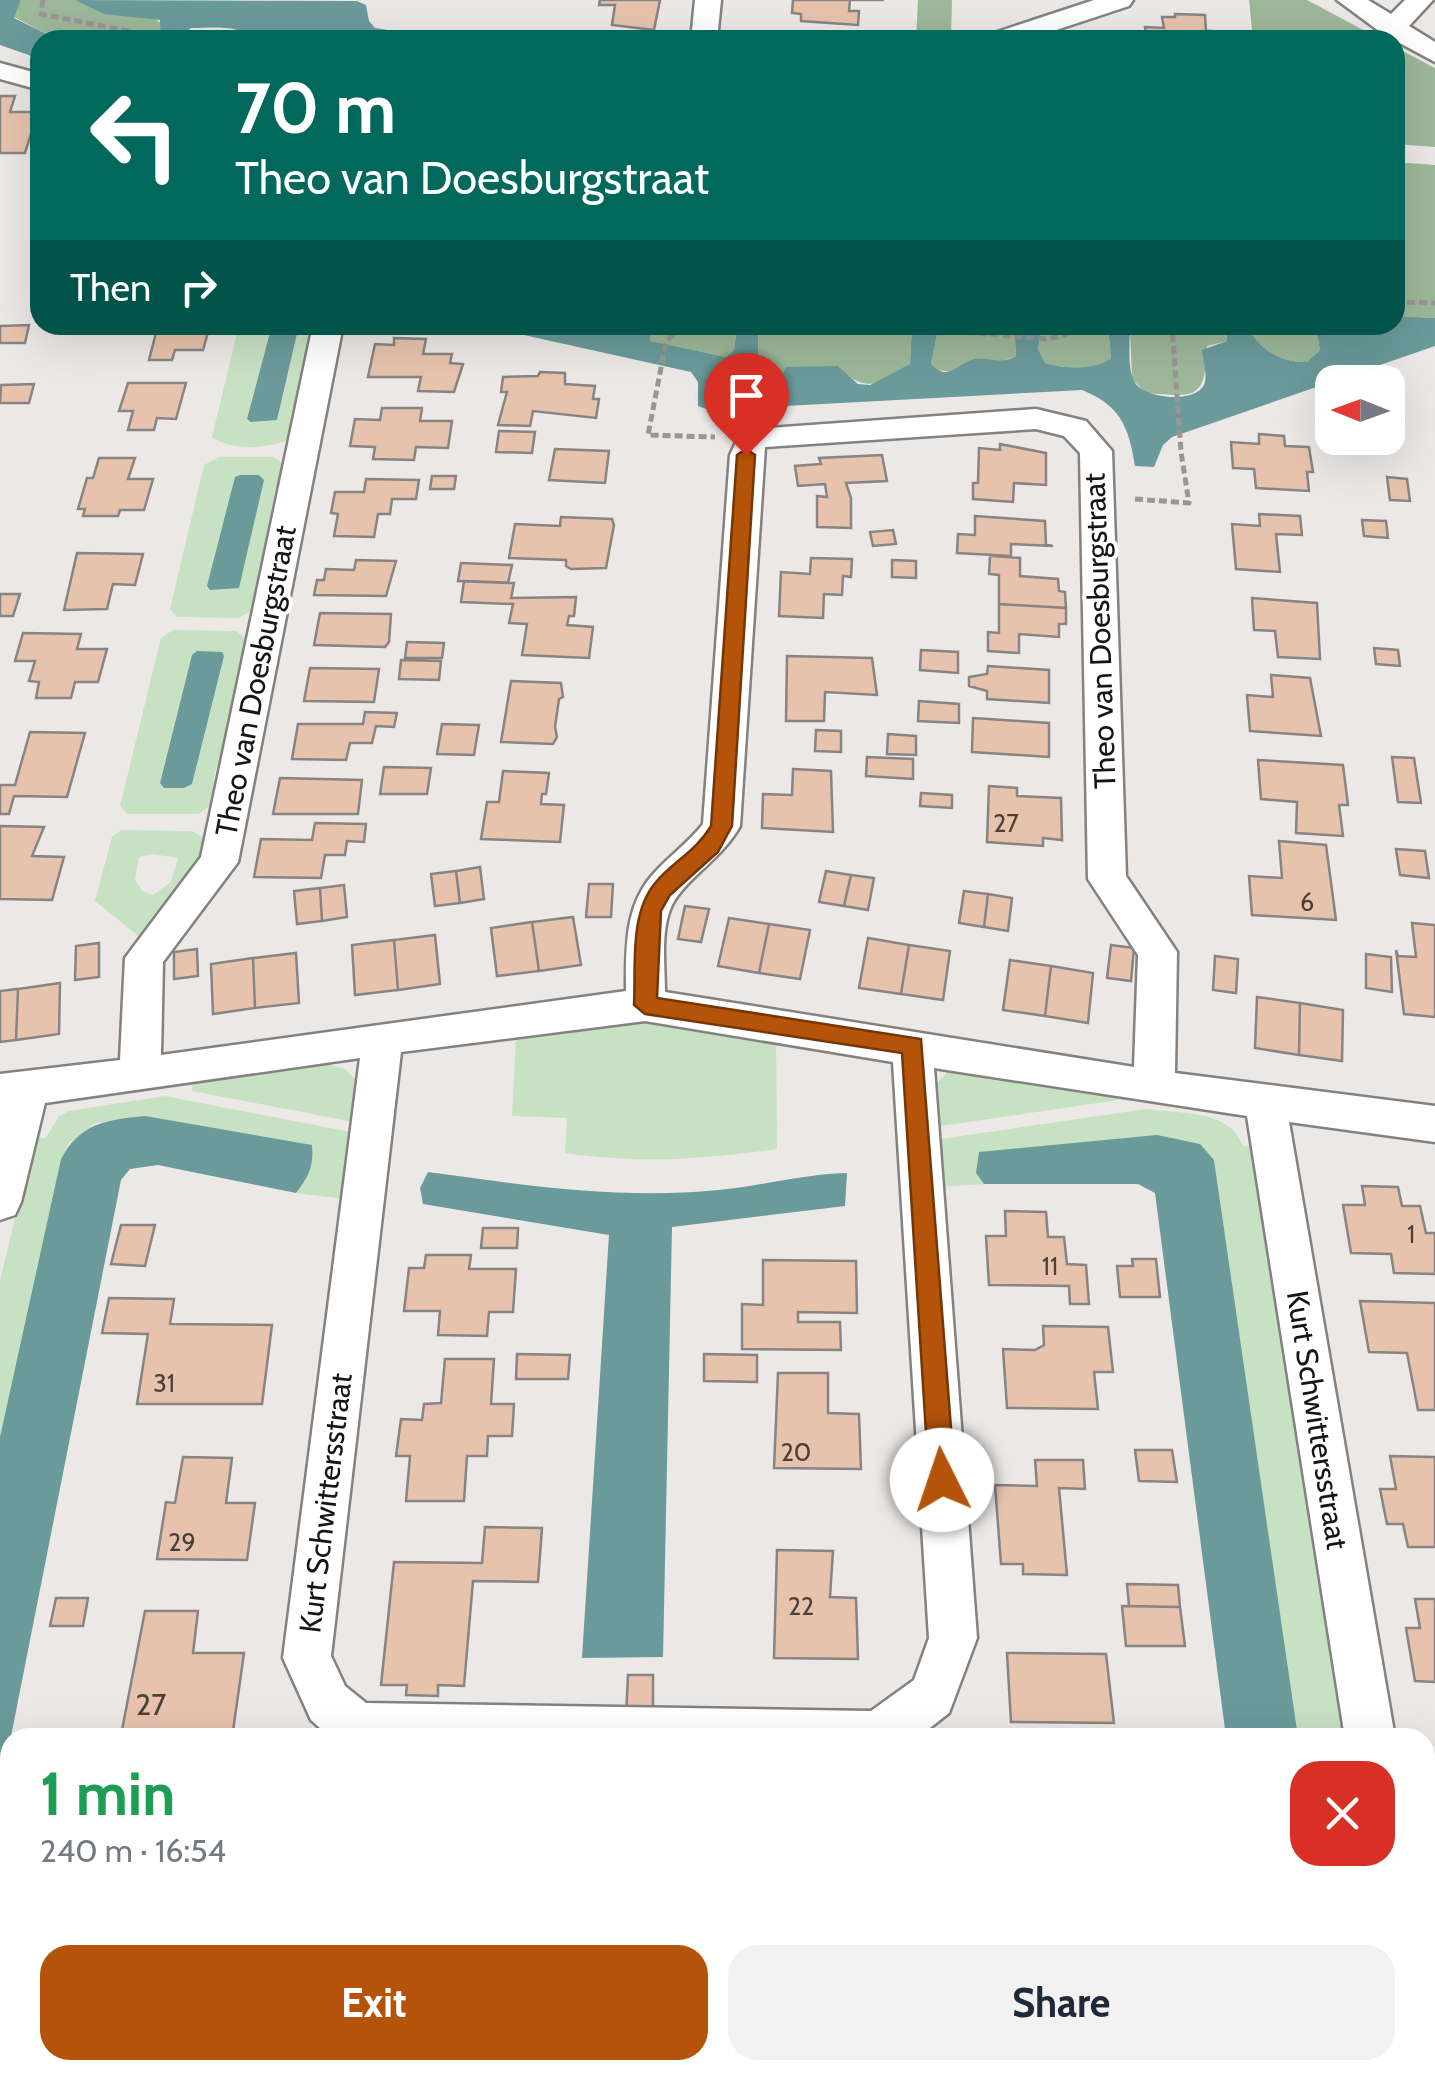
<!DOCTYPE html>
<meta charset="utf-8">
<style>
:root{--surface:#fff;--page:#f2f2f3;--text:#1f2937;--muted:#747a83;--accent:#b45309}
body{margin:0;font-family:Cabin,sans-serif;background:var(--page);color:var(--text);height:100vh;display:flex;flex-direction:column;font-size:38px;white-space:nowrap}
*{box-sizing:border-box;margin:0}
p{font-size:32px;color:var(--muted)}
.icon{flex:none;width:55px;height:55px;fill:none;stroke:currentColor;stroke-width:2;stroke-linecap:round;stroke-linejoin:round}
.map{position:relative;flex:1;overflow:hidden}
.panel{position:absolute;left:0px;top:1728px;width:1435px;height:352px;display:flex;flex-direction:column;background:var(--surface);border-radius:30px 30px 0 0;box-shadow:0 10px 40px #0002}
.panel>*{flex:none}
.guide{position:absolute;left:30px;top:30px;width:1375px;height:305px;border-radius:30px;box-shadow:0 10px 40px #0002;background:#00695c;color:#fff;overflow:hidden}
.needle{width:65px;rotate:271deg}
.tools{position:absolute;left:1315px;top:365px;display:grid;gap:20px}
.tools a{display:grid;place-items:center;width:90px;height:90px;border-radius:20px;background:var(--surface);box-shadow:0 10px 40px #0002;font-size:50px}
.pin{position:absolute;display:grid;place-items:center;width:85px;height:85px;color:#fff;margin:-102px -42px;border-radius:50% 50% 50% 0;rotate:-45deg;box-shadow:0 0 10px #0007}
.pin .icon{rotate:45deg}
.me{position:absolute;width:110px;margin:-55px;rotate:356deg;stroke-linejoin:round;filter:drop-shadow(0 0 8px #0008)}
.turn{display:flex;align-items:center;gap:35px;height:210px;padding:0 40px;font-size:45px}
.turn .icon{width:130px;height:130px;stroke-width:2.5}
.turn b{display:block;font-size:70px;line-height:85px}
.then{display:flex;align-items:center;height:95px;padding:0 40px;background:#0003;gap:20px;font-size:38px}
.round{display:grid;place-items:center;flex:none;width:105px;height:105px;border-radius:30px;background:var(--page)}
.overview{display:flex;align-items:center;justify-content:space-between;height:170px;padding:0 40px}
h1{font-size:60px;font-weight:800;line-height:75px;color:#1e9e55}
.cta{display:flex;gap:20px;margin-top:auto;padding:20px 40px}
.cta a{flex:1;height:115px;border-radius:30px;background:var(--accent);color:#fff;font-size:40px;font-weight:800;line-height:115px;text-align:center}
.cta a+a{background:var(--page);color:var(--text)}
.map>svg:first-child{display:block}
</style>
<div class="map">
<svg width="1435" height="2078" viewBox="0 0 1435 2078">
<rect width="100%" height="100%" fill="#ebe8e6"/>
<path fill="#c7e1c3" fill-rule="evenodd" d="M239 325H272L247 419 277 420 299 325H314L290 439C269 449 230 451 212 437Z
M219 457H273L284 464 279 488 275 491 253 610 238 618 177 617 170 609 204 465Z
M173 630 236 631 247 640 226 741 214 775 212 805 198 814H128L120 806 161 638ZM221 652 224 656 192 783 164 788 160 782 192 656Z
M121 830 192 831 205 839 201 859 142 939 95 901 112 837ZM152 854 178 858 171 882 153 895 143 892 135 880 139 857Z
M622 1022 674 1025 776 1039 777 1149C699 1159 643 1164 565 1153L567 1118 512 1116 516 1037Z
M324 1063 345 1069 356 1080 354 1122 192 1091 193 1082Z
M964 1068 1117 1092 1118 1100 934 1127 930 1091 948 1071Z
M165 1096 356 1133 344 1199 296 1193 307 1179 145 1116 95 1123 69 1143 61 1159 0 1437V1281L34 1138H46L59 1116 69 1111Z
M1146 1109C1179 1114 1230 1109 1243 1146H1254L1348 1737H1298L1214 1160 976 1173 984 1184 938 1187 934 1140Z"/>
<path fill="#9db799" d="M21 0H75L153 18 163 24V38L59 40 14 17Z
M918 0H952L951 40H916Z
M1249 0H1307L1382 40H1253Z
M1395 47 1435 68V147L1395 144Z
M1395 162 1435 165V318L1395 316Z
M650 325H737L734 350 726 357 649 341Z
M758 325H912L910 364C881 383 866 396 838 366L779 383H758Z
M939 325H1014L1016 356 1003 361 972 360 954 372 936 370 931 364Z
M1042 325H1108L1111 360C1095 370 1063 369 1045 363L1038 349Z
M1130 325H1226L1227 341 1207 346C1205 400 1197 397 1146 393L1132 379Z
M1247 325H1315L1320 350 1307 362C1281 363 1258 349 1247 325Z"/>
<path fill="#6b9a9a" d="M0 0H21L14 18 59 40H40V59L0 45Z
M75 0 357 1 366 5 369 21 375 28 448 40 306 36 256 40C239 24 213 28 191 28L176 40H161L160 20 104 14Z
M1395 316 1435 318V346L1172 437 1163 445 1154 467 1135 466C1129 427 1120 405 1082 390L709 410 698 406V382L691 372 479 325H650V341L726 357 734 350 737 325H758V382L779 383 786 367 838 366 858 384 870 385 910 364 912 325H939L931 364C949 383 957 363 975 359 990 357 1002 365 1016 356L1014 325H1042L1038 349 1045 363C1063 369 1095 370 1111 359L1108 325H1130C1130 341 1127 367 1134 381 1142 399 1199 405 1205 382 1207 374 1203 359 1202 350L1227 341 1226 325H1247C1258 349 1281 363 1307 362L1320 350 1315 325H1395Z
M272 325H299L277 420 251 422 247 419Z
M240 475H259L264 480 239 588 210 590 207 586 235 477Z
M197 651 222 652 224 656 192 784 184 788H164L160 783 192 655Z
M145 1116 312 1145C314 1165 309 1177 296 1193L158 1165 130 1169 121 1180 0 1792V1437L61 1159C80 1123 106 1120 145 1116Z
M1157 1135 1200 1144 1214 1160 1298 1737H1226L1155 1193 1138 1184H984L976 1173 979 1152Z
M428 1172C524 1185 620 1200 718 1190 762 1186 803 1174 847 1173L845 1206 672 1227 663 1657 582 1658 609 1235 423 1204 420 1188Z
M0 1958 10 1967V2070H372L402 2078H0Z
M1425 1997 1435 2000V2078H548L552 2070H1425Z"/>
<path fill="#e7c3ad" stroke="#878483" stroke-width="2.5" d="M600 0H660L654 30 612 25 615 5H599Z
M793 0H884H850L849 11H859L858 25 801 21V14L792 13Z
M1175 14 1205 15 1206 31H1212L1214 40H1147L1145 27 1164 28 1162 17H1175Z
M0 96H15L10 112H38L25 153H0Z
M29 325 25 343H0V326Z
M158 325H210L203 350H175L172 360H149Z
M394 338 426 339 423 354H452L450 363 463 364 454 392 418 391 421 377H368L375 344 394 345Z
M540 372 565 373V384L595 386 593 399H599L596 418 533 411 530 426 498 425 507 392H501L503 377 538 376Z
M128 383H186L176 419 157 418 154 430H128L133 411H119Z
M34 384 29 403H0L1 385Z
M382 408H422L420 421H452L448 448 416 447 414 460 373 459 375 447 350 446 355 419 380 420Z
M499 431 535 432 532 453 496 452Z
M1259 434 1284 436 1285 446 1309 447 1313 472H1307L1309 491 1256 488 1254 469 1233 468 1231 442 1259 444Z
M1000 444 1046 453V485L1014 483 1013 502 973 499V483H978L979 448 1000 450Z
M555 449 609 451 605 483 549 480Z
M882 455 887 481 846 483 851 498V528L817 527V496L827 497 825 484 798 486 795 466 821 464 819 458Z
M99 458H135L128 479H153L144 510H120L118 516H83L85 509H78L87 478H93Z
M432 476H456L454 489H430Z
M1387 477 1407 479 1410 501 1390 500Z
M366 479 419 480 416 499H392L390 514H378L374 537 334 536 338 514 331 513 335 492H364Z
M1259 514 1300 516 1302 535 1276 534 1280 572 1236 569 1232 524 1260 526Z
M975 516 1045 521 1046 545 1053 546 1011 544V556L957 553 958 534 975 535Z
M561 517 612 519 614 525 606 568 571 569 566 566V560L509 558 515 524 560 526Z
M1362 520 1386 521 1388 538 1364 536Z
M893 530 896 544 873 546 870 532Z
M77 553 143 554 135 585 113 584 107 609 64 610Z
M990 556 1020 558V576L1058 579 1059 591 1065 592 1066 608 999 604V575L989 574Z
M811 558 852 559 851 577 843 576 842 595 824 594 823 618 779 616 781 572 810 574Z
M356 560 396 561 386 596 314 595 317 580H324L326 569 354 570Z
M892 560 916 561V578L892 577Z
M461 563 512 565 508 583 458 581Z
M464 581 514 583 511 598 576 597 574 616H569L567 625 593 627 589 658 522 655 527 624 509 623 513 604 461 602Z
M0 594H20L13 616H0Z
M1252 598 1317 603 1320 659 1278 657 1275 631 1254 630Z
M999 604 1066 608V624H1059V637L1019 634V653L988 651V632L999 633Z
M320 613 391 614 389 642 385 647 314 645Z
M23 633 81 634 77 649H107L98 682H75L71 698H36L39 682 29 681 35 661H15Z
M407 642 444 643 442 658H405Z
M1374 648 1398 650 1400 666 1376 664Z
M921 650 958 652V673L920 670Z
M787 656 872 658 877 695 825 692 824 721H786Z
M401 660 441 661 439 680 399 679Z
M988 666 1049 670V703L987 699V691L969 686V677L987 674Z
M310 668 379 669 374 702 304 701Z
M1271 675 1310 678 1321 736 1250 731 1247 695 1273 697Z
M511 681 561 683 563 697 559 699 555 727 557 737 553 744 501 742Z
M919 701 959 704V723L918 721Z
M365 712 397 713 394 727 376 726 372 743H350L346 760 292 759 298 724H363Z
M973 718 1049 723V757L972 752Z
M442 724 479 725 474 755 437 754Z
M816 730 841 731V752L815 751Z
M30 732 85 733 67 797 14 796 9 814H0V785H15Z
M888 734 916 736V755L887 754Z
M867 757 913 759V779L866 776Z
M1392 757 1414 758 1421 803 1398 802Z
M1258 760 1343 765 1348 805H1339L1343 836 1296 833 1297 802 1261 799Z
M384 767 431 768 427 794H380Z
M793 769 831 771 833 832 762 828 763 794 792 795Z
M503 771 549 773 546 794H542L541 804 564 805 560 842 481 839 487 802H499Z
M280 778 362 780 358 814H273Z
M989 786 1017 788V796L1061 798 1062 840 1043 838V846L987 842Z
M921 793 952 795V808L920 806Z
M315 823 366 824 364 842 347 841 345 855H325L321 878 254 877 261 839 312 840Z
M0 826 44 827 32 856 64 857 52 900 0 899Z
M1279 841 1326 845 1336 920 1252 915 1249 876 1282 878Z
M1396 849 1425 851 1429 878 1400 875Z
M480 867 484 899 460 903 456 871Z
M456 871 460 903 435 906 431 874Z
M826 871 851 875 844 906 819 902Z
M851 875 874 878 868 910 844 906Z
M589 884H613L611 917H586Z
M344 885 347 917 322 921 320 888Z
M320 888 322 921 297 924 294 891Z
M964 891 988 894 984 927 959 923Z
M988 894 1012 898 1008 931 984 927Z
M685 906 709 909 701 942 678 939Z
M573 917 581 965 539 971 532 922Z
M729 918 769 924 759 973 718 966Z
M532 922 539 971 497 976 491 928Z
M1412 923 1435 925V1017L1404 1014 1396 950 1398 956 1416 957Z
M769 924 810 930 800 979 759 973Z
M435 935 440 984 398 990 394 940Z
M868 938 909 945 901 994 859 988Z
M394 940 398 990 355 995 352 945Z
M99 943V977L75 980 76 946Z
M909 945 950 951 943 1000 901 994Z
M1111 945 1134 948 1131 981 1107 978Z
M197 949 198 976 174 979V952Z
M296 953 299 1003 255 1008 253 958Z
M1366 954 1391 957 1392 992 1366 988Z
M1215 956 1238 959 1236 993 1213 990Z
M253 958 255 1008 213 1014 211 964Z
M1010 960 1051 966 1045 1016 1003 1010Z
M1051 966 1093 973 1088 1023 1045 1016Z
M60 983 59 1034 16 1040 18 989Z
M18 989 16 1040 0 1042V991Z
M1257 997 1300 1003 1299 1055 1255 1048Z
M1300 1003 1343 1010 1342 1061 1299 1055Z
M1362 1186 1398 1187 1402 1206H1420L1426 1233H1435V1274L1394 1273 1391 1254 1351 1253 1343 1205H1365Z
M1005 1211 1046 1212 1048 1237H1064L1067 1264 1086 1265 1089 1304H1070L1069 1286 989 1285 986 1236H1006Z
M121 1225H155L145 1266 111 1264Z
M483 1228H518L517 1248H481Z
M426 1255H471L469 1269H516L513 1312H489L487 1336 438 1335 440 1311H404L409 1268H424Z
M1132 1259H1156L1160 1297H1120L1117 1266H1133Z
M763 1260 856 1261 857 1313 798 1312V1322H840L841 1350 742 1349V1304L763 1305Z
M109 1298 174 1299 170 1324 272 1325 262 1404H137L148 1334 102 1333Z
M1360 1301 1435 1303V1410H1418L1407 1353 1369 1352Z
M1043 1326 1108 1327 1113 1372H1094L1098 1409 1007 1408 1003 1349 1035 1350 1044 1345Z
M517 1354 570 1355 568 1379H516Z
M704 1354 757 1355V1382L704 1381Z
M445 1359H494L491 1404H514L512 1436H488L487 1456H467L464 1501H406L410 1456H396L401 1419 422 1420 424 1404 441 1403Z
M778 1373H828V1413L859 1414 861 1469 774 1468Z
M1135 1450H1172L1177 1482 1139 1481Z
M1390 1456 1435 1457V1547H1408L1403 1524H1387L1380 1489H1396Z
M183 1457 232 1458 226 1503H255L247 1560 157 1559 166 1502 175 1503Z
M1035 1460H1083L1085 1489 1059 1488 1067 1575 1023 1574V1564H1001L995 1485 1037 1486Z
M485 1527 542 1528 538 1582 473 1581 464 1686 438 1685V1696L406 1695 407 1685H381L394 1562 482 1563Z
M777 1550 833 1551 830 1597 856 1598 858 1659 774 1658Z
M1127 1584 1178 1585 1180 1607 1129 1606Z
M56 1598H88L83 1626H50Z
M1415 1599H1435V1682L1415 1681 1406 1628H1420Z
M1122 1606 1180 1607 1185 1646H1126Z
M145 1611H198L193 1653H244L233 1731 199 1730 198 1738H156L157 1730H122Z
M1007 1653 1106 1654 1114 1723 1011 1722Z
M628 1675H653V1716H626Z"/>
<g fill="none" stroke-linecap="round" stroke-linejoin="round">
<defs>
<path id="street" d="M695 0H721L717 40H691Z
M1094 0H1133L1129 6 1026 40H987L991 34Z
M1337 0H1368L1391 14 1405 0H1433L1409 26 1435 42V62L1383 34Z
M0 63 40 74V90L0 79Z
M313 325H343L238 862 163 962 161 1055 626 991C626 948 624 903 657 870 672 854 689 842 703 824L730 455 742 430 1036 409 1086 421 1112 451 1126 876 1177 952 1175 1073 1435 1106V1142L1289 1122 1395 1738H1345L1247 1116 934 1068 977 1638 949 1713 917 1738H331L311 1720 283 1658 360 1058 45 1103 21 1202 15 1215 0 1220V1074L120 1060 125 958 201 857ZM1036 429 1064 436 1080 453 1088 879 1138 955 1134 1067 665 992C665 965 660 930 672 905 685 879 722 859 740 826L765 447ZM645 1021 893 1062 929 1638 914 1680 871 1711 366 1703 345 1686 331 1656 401 1052Z
M1425 1893 1435 1896V1948L1425 1945Z"/>
</defs>
<use href="#street" stroke="#848280" stroke-width="5"/>
<path stroke="#999795" stroke-width="5" stroke-dasharray="8 4" stroke-linecap="butt" d="M43 0 41 14 128 31 145 40
M1395 302 1435 303
M681 325 666 342 648 435 715 437
M692 325 765 332 806 325
M883 325 1046 339 1063 336 1083 325
M1227 325H1272
M1135 499 1189 503 1181 452 1172 325"/>
<use href="#street" fill="#fff" fill-rule="evenodd"/>
</g>
<path fill="#b45309" stroke="#753606" stroke-width="2.5" d="M746 449 755 455 732 826 718 852 670 895 661 911 657 998 921 1039 955 1480 951 1489 942 1492 933 1489 929 1480 902 1053 645 1014 634 1005C636 967 629 913 656 882 673 862 697 850 711 826L737 455Z"/>
<g text-anchor="middle" stroke-width="8" stroke-linejoin="round" paint-order="stroke">
<g font-size="25" fill="#4a403a">
<text x="1006" y="832">27</text>
<text x="1307" y="911">6</text>
<text x="1411" y="1243">1</text>
<text x="1050" y="1275">11</text>
<text x="164" y="1392">31</text>
<text x="796" y="1461">20</text>
<text x="182" y="1551">29</text>
<text x="801" y="1615">22</text>
</g>
<g font-size="30" fill="#161514" stroke="#fff">
<text transform="translate(1100 631) rotate(-92)" y="10">Theo van Doesburgstraat</text>
<text transform="translate(256 681) rotate(-79)" y="10">Theo van Doesburgstraat</text>
<text transform="translate(1317 1420) rotate(81)" y="10">Kurt Schwittersstraat</text>
<text transform="translate(326 1503) rotate(-83)" y="10">Kurt Schwittersstraat</text>
</g>
<g font-size="30" fill="#4a403a">
<text x="151" y="1715">27</text>
</g>
</g>
</svg>
<div class="tools">
<a><svg class="needle" viewBox="-14 -14 28 28"><path d="M0-13l5 13h-10z" fill="#e53935"/><path d="M0 13l5-13h-10z" fill="#747a83"/></svg></a>
</div>
<div class="pin" style="left:746px;top:455px;background:#d93025"><svg class="icon" aria-label="arrive" viewBox="0 0 24 24"><path d="M6 21V4h12l-3 4 3 4H6"/></svg></div>
<svg class="me" style="left:942px;top:1480px" viewBox="-20 -20 40 40"><circle r="19" fill="#fff"/><path d="M0-13L10 11 0 6-10 11z" fill="#b45309"/></svg>
<div class="guide">
<div class="turn"><svg class="icon" aria-label="left" viewBox="0 0 24 24"><path d="M17 20v-9H6M10 6l-5 5 5 5"/></svg><div><b>70 m</b>Theo van Doesburgstraat</div></div>
<div class="then">Then<svg class="icon" aria-label="right" viewBox="0 0 24 24"><path d="M7 20v-9h11M14 6l5 5-5 5"/></svg></div>
</div>
<section class="panel">
<div class="overview"><div><h1>1 min</h1><p>240 m · 16:54</p></div><a class="round" style="background:#d93025;color:#fff"><svg class="icon" aria-label="close" viewBox="0 0 24 24"><path d="M6 6l12 12M18 6L6 18"/></svg></a></div>
<div class="cta"><a>Exit</a><a>Share</a></div>
</section>
</div>
